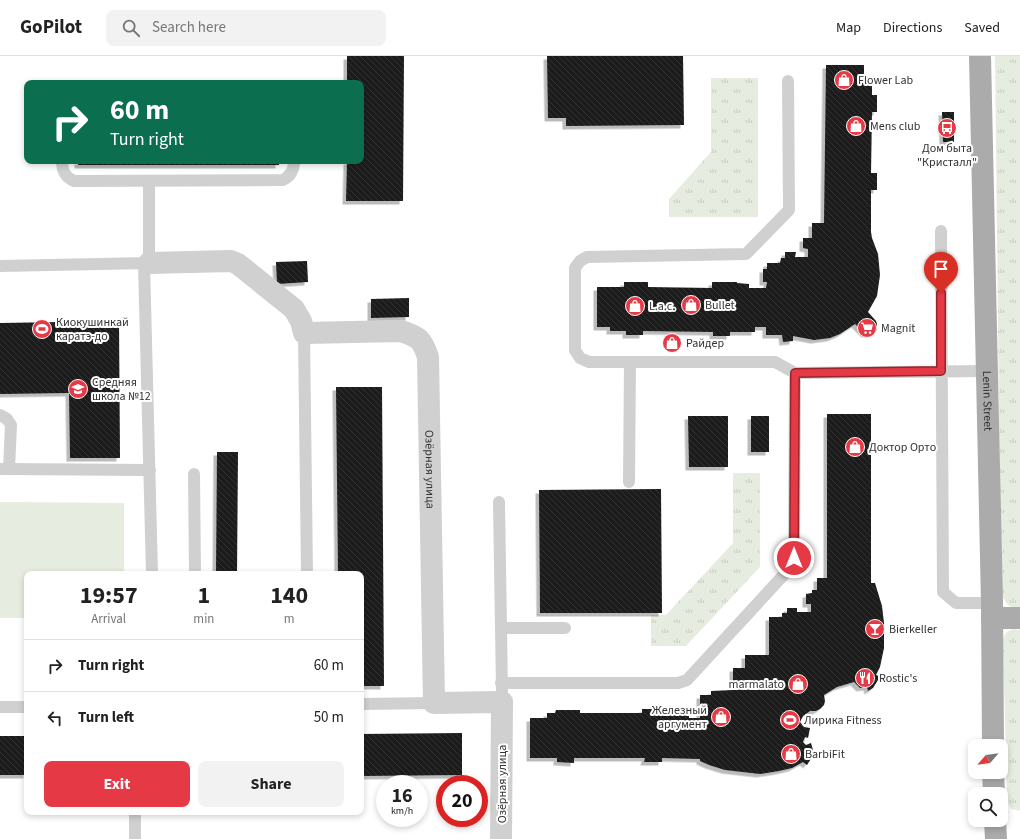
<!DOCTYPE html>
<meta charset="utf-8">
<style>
:root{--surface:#fff;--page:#f2f2f2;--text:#222;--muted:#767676;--line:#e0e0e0;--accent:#e63946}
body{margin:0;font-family:"Source Sans 3",sans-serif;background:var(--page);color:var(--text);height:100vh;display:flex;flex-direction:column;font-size:15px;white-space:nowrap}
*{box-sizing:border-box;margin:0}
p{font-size:13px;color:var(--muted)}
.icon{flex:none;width:22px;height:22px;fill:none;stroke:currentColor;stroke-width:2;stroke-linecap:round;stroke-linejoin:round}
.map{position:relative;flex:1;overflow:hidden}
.drawer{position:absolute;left:24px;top:515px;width:340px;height:244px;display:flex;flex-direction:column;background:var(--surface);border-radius:8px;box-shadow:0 2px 6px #0003}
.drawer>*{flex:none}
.banner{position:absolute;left:24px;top:24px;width:340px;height:84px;border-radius:8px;box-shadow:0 2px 6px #0003;background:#0b6e4f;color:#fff;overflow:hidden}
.needle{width:26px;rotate:242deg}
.tools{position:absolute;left:968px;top:683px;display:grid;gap:8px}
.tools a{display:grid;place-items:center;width:40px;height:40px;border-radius:8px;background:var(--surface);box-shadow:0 2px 6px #0003;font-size:20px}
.speed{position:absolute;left:376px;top:719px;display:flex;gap:8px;font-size:20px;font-weight:700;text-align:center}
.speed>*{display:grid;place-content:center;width:52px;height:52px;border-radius:50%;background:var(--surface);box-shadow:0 2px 6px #0003;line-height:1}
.speed small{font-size:10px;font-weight:400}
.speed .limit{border:6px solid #d22;background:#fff;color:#111}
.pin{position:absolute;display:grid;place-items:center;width:34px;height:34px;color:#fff;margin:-41px -17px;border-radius:50% 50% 50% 0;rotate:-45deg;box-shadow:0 0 4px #0007}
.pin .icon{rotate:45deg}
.me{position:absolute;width:44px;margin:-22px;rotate:0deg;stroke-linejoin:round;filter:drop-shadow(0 0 3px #0008)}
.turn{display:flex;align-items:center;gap:14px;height:84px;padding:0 20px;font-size:18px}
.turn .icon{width:52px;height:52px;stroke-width:2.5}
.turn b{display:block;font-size:28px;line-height:34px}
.eta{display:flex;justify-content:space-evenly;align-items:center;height:68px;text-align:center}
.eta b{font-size:24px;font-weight:700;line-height:28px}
.action{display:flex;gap:8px;margin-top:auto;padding:8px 20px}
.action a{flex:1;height:46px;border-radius:8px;background:var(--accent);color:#fff;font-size:16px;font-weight:700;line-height:46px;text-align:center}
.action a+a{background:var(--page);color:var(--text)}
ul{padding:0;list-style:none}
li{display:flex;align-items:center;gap:12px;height:52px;padding:0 20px;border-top:1px solid var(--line)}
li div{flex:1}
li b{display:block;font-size:15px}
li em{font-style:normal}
header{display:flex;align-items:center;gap:24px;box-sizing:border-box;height:56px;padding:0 20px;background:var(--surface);border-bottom:1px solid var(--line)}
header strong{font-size:19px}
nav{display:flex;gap:22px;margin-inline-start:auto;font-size:14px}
.search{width:280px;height:36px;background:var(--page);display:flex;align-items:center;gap:10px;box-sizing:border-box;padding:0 14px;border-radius:8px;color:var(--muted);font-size:15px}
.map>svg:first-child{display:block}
</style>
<header>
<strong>GoPilot</strong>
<div class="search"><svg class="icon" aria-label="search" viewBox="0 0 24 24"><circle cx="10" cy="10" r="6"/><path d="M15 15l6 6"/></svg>Search here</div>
<nav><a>Map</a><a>Directions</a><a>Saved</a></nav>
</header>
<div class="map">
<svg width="1020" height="783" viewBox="0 0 1020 783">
<defs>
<pattern id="grass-tufts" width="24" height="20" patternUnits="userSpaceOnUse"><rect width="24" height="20" fill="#e6ecdf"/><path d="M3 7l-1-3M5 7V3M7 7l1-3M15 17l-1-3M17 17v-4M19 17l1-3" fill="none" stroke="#c6cbc0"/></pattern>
<pattern id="building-back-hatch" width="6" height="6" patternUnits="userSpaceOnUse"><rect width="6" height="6" fill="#1a1a1a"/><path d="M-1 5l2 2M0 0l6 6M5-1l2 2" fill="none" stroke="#333"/></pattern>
<filter id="shadow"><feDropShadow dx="-3.5" dy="3.5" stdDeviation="0" flood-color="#0004"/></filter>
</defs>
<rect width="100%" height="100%" fill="#fff"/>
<path fill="url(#grass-tufts)" d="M995 0H1020V551C1009 555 1004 545 1001 535Z
M711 22H758V161H669V143L711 96Z
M733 417H760V511L686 590H651V559H666L733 487Z
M1013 573 1020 574V755L1011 753 1007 745 1003 584C1004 578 1007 575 1013 573Z"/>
<path fill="#e6ecdf" d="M0 446 124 447V518H27V562H0Z"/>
<path fill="url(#building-back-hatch)" filter="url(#shadow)" d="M347 0H404L403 145H346L347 105H361V27H347Z
M547 0H683L684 69 566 70V62H548Z
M826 9H864V27H872V39H877V56H872L871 117H877V134H871V176L872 182 878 198 880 219 877 240 868 256 876 265 877 268V274L871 278H865L855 268 840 278 830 282 814 284 793 280V285L783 286 782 279H766V271H755V276H730V280H713V276L643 275V279H626V275H610V271H597V231H624V226H648V231L712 232V226H737V227L749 228V232H766L767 226H763V213H767V207H780L781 202H785V196H796L795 201H808V193L803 192V182H812V167H824Z
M942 56H954V86H943Z
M78 105H279V109H78Z
M307 205 308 226 277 228 276 206Z
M409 242V261L371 262V243Z
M119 265 120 402H70L69 337 0 338V267Z
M336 331H382L384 630H361V518H338Z
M827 358H871V527H875L882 550 884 567V592L880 611 876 619 879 620 878 624 873 632 868 635 867 631 860 632 854 626 837 631 824 639 825 645 824 649 820 653 816 655H810L803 660 800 666 804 671 810 672 808 682 805 681 803 686 806 689 811 687 813 694 812 701 807 709 803 706 792 712 779 715 760 718 725 714 709 709 700 705V703L662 702V706H644L645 702H574V707L557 706V702H530V662H547V657H555L556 654H580V657H642V653H668V657H689V662H700V639H711V635L733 634V612H745V599H769V561H782V557H787V552H797V556H811V548H806V538L812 537V534H817V522H827Z
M688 360H728V411H689Z
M751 360H769V396H751Z
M217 396H238L237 518H216Z
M661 433 662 557H540L539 434Z
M462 677V719L361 720V678Z
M0 680H27V719H0Z"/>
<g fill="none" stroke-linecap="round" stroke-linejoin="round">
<path stroke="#d0d0d0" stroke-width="12" d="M788 25 789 154 746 198 587 201 580 205 575 212V294L580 302 589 306H775L795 317 987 315
M62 105C62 115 65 121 74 125L283 124C291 120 294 114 294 105
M941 175 943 536 956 547H992
M144 207 152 518
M0 210 149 207V125
M304 277 307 518
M0 359 7 363 11 369 9 413
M0 413 150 414
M194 418 195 518
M629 426 630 306
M499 446 502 635
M501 572H565
M501 627H678L687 624 790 512 794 502 795 317
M361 648 434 647
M0 651H27
M135 783V756"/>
<path stroke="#d0d0d0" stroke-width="22" id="s1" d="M149 207 231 205 238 208 294 253 301 265 304 277 401 275C419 281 422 283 428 301L434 647 502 646 501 783"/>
<g stroke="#ababab" stroke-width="22">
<path id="s2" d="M980 0 992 547 993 690"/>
<path d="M992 562H1020"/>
<path d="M993 716 994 738"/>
<path d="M995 764 996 783"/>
</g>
</g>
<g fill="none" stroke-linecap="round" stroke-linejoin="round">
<defs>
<path id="route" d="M794 502 795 317 941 315V237"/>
</defs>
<use href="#route" stroke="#96252e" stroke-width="10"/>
<use href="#route" stroke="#e63946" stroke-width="7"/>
</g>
<defs>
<symbol id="shop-disc" viewBox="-11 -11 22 22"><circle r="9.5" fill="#e63946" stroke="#fff"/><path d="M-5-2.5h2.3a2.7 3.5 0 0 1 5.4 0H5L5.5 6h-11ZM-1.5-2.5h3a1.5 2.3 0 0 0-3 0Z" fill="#fff"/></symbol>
<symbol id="bus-disc" viewBox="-11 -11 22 22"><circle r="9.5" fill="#e63946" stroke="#fff"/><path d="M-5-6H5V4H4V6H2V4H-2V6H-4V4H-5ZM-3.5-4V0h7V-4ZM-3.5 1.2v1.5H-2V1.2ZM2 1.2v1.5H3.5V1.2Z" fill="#fff"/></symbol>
<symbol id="supermarket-disc" viewBox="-11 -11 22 22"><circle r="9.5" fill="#e63946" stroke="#fff"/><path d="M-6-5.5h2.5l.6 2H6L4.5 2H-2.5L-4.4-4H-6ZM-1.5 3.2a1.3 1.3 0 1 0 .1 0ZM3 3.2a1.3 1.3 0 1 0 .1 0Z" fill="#fff"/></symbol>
<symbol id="stadium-disc" viewBox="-11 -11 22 22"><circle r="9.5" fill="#e63946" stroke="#fff"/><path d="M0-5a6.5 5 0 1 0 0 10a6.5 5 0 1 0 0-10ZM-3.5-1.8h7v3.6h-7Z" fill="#fff"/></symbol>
<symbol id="school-disc" viewBox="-11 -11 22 22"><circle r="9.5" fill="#e63946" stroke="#fff"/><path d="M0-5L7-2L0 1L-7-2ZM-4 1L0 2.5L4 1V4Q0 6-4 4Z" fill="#fff"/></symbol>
<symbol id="bar-disc" viewBox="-11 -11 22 22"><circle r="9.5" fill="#e63946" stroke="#fff"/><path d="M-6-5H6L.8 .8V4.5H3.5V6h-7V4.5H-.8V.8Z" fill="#fff"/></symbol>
<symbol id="restaurant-disc" viewBox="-11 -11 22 22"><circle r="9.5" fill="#e63946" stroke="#fff"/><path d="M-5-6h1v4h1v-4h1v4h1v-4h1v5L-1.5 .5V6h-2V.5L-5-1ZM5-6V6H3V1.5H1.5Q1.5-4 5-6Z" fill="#fff"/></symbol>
</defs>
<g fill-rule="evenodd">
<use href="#shop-disc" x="833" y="13" width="22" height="22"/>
<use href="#shop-disc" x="845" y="59" width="22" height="22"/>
<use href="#bus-disc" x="936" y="61" width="22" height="22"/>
<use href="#shop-disc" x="680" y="238" width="22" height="22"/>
<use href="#shop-disc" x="624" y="239" width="22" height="22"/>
<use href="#supermarket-disc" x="856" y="261" width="22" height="22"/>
<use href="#stadium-disc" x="31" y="262" width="22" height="22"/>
<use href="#shop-disc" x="661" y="276" width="22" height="22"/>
<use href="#school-disc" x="67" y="322" width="22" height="22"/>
<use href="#shop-disc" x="844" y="380" width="22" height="22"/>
<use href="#bar-disc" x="864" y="562" width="22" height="22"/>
<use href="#restaurant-disc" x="854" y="611" width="22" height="22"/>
<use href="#shop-disc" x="787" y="617" width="22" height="22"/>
<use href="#shop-disc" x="710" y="650" width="22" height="22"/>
<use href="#stadium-disc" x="779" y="653" width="22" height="22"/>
<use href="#shop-disc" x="780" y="687" width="22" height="22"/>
</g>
<g text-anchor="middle" stroke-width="4" stroke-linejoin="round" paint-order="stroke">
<g font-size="12" fill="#333" stroke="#fff" text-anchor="start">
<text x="858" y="28">Flower Lab</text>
<text x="870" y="74">Mens club</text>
<text x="947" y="96" text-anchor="middle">Дом быта<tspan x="947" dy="14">"Кристалл"</tspan></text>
<text x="705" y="253">Bullet</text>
<text x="649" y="254">L.a.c.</text>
<text x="56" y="270">Киокушинкай<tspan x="56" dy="14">каратэ-до</tspan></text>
<text x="881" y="276">Magnit</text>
<text x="686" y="291">Райдер</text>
<text x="92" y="330">Средняя<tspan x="92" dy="14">школа №12</tspan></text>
<text x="869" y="395">Доктор Орто</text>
<text x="889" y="577">Bierkeller</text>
<text x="879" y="626">Rostic's</text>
<text x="784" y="632" text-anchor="end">marmalato</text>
<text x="707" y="658" text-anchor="end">Железный<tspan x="707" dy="14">аргумент</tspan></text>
<text x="804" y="668">Лирика Fitness</text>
<text x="805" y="702">BarbiFit</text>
</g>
<g font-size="12" fill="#333" stroke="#fff">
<text dy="4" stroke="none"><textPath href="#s2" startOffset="345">Lenin Street</textPath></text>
<text dy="4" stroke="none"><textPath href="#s1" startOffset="437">Озёрная улица</textPath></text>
<text transform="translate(502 728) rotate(-90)" y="4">Озёрная улица</text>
</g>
</g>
</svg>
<div class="tools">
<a><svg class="needle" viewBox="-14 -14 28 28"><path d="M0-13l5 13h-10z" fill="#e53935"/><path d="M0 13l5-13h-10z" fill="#767676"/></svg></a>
<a><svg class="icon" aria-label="search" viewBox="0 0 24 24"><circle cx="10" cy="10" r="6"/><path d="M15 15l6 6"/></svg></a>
</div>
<div class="speed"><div>16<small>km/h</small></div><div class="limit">20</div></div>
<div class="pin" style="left:941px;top:237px;background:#d93025"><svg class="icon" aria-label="arrive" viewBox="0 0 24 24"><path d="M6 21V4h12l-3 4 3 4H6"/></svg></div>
<svg class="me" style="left:794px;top:502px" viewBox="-20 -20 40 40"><circle r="17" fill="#e63946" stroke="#fff" stroke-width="3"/><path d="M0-11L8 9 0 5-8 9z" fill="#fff"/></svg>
<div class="banner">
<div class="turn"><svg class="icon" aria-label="right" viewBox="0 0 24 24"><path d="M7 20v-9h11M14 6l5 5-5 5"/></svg><div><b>60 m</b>Turn right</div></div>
</div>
<section class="drawer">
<div class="eta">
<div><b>19:57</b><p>Arrival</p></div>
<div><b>1</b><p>min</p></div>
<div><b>140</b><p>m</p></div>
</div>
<ul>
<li><svg class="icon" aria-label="right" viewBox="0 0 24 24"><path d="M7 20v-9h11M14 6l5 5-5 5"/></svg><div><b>Turn right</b></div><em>60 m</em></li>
<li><svg class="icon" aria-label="left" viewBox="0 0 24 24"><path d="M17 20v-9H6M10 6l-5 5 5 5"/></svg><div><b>Turn left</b></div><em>50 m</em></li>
</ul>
<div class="action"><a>Exit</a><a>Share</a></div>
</section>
</div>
